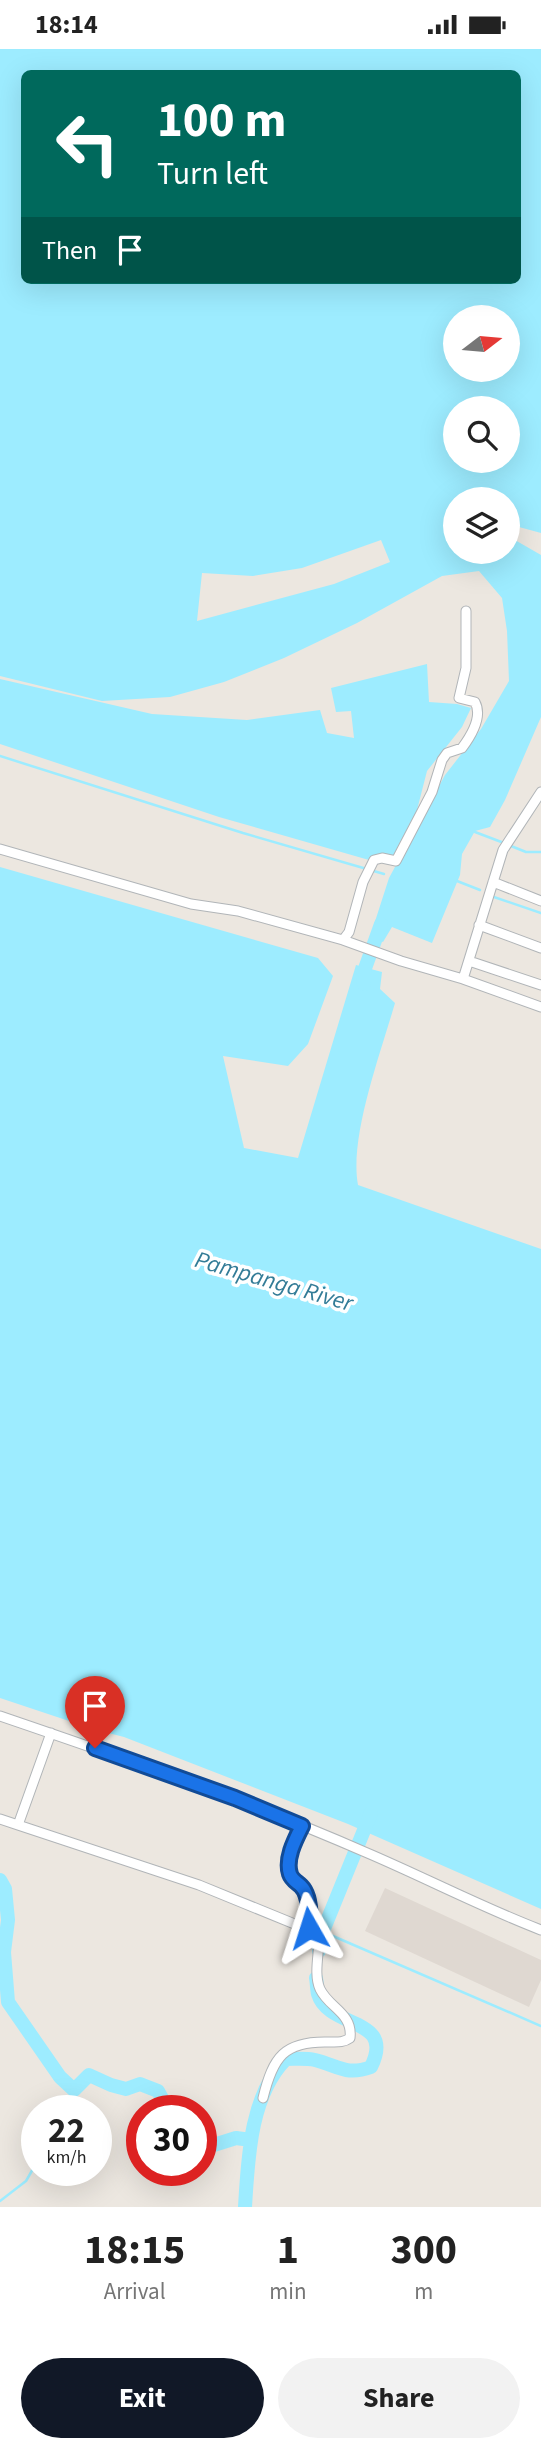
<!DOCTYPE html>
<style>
:root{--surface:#fff;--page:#f2f2f2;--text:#222;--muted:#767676;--accent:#111827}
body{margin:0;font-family:"Source Sans 3",sans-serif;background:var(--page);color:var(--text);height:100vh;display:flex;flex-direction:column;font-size:26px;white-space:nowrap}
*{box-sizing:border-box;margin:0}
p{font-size:23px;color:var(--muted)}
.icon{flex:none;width:38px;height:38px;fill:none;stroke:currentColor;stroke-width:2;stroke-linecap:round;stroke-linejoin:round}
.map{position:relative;height:2158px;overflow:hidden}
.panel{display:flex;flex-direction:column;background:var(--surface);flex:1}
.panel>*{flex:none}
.banner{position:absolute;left:21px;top:21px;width:500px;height:214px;border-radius:10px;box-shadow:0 7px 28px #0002;background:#00695c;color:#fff;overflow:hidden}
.needle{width:46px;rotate:74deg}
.tools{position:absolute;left:443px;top:256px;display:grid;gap:14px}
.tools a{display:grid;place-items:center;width:77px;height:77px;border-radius:50%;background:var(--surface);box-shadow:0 7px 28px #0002;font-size:35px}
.speed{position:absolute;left:21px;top:2046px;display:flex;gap:14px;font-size:35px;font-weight:700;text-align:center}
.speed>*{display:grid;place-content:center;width:91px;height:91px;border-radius:50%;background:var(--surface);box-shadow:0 7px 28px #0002;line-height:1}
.speed small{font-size:18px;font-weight:400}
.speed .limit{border:10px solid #d22;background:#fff;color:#111}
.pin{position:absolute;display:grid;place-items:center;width:60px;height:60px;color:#fff;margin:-72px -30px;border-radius:50% 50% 50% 0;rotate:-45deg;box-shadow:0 0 7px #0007}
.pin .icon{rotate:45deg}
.me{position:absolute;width:77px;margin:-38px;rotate:354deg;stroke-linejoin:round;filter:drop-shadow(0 0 5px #0008)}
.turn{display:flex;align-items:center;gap:24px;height:147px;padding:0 21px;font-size:32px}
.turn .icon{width:91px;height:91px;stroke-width:2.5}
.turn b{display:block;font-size:49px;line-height:60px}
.then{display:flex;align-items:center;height:66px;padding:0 21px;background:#0003;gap:14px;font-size:26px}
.eta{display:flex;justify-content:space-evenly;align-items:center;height:119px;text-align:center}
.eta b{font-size:42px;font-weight:700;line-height:49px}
.button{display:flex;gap:14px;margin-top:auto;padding:14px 21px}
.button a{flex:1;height:80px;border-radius:42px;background:var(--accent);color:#fff;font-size:28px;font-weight:700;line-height:80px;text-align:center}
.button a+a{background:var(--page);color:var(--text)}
.status{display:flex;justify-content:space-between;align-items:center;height:49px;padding:0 35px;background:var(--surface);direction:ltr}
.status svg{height:19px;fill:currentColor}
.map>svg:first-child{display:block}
</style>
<div class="status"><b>18:14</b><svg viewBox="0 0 49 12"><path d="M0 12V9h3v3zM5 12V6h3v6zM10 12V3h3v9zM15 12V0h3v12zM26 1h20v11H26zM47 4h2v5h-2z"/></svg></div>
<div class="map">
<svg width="541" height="2158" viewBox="0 0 541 2158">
<rect width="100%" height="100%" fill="#ece7e0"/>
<path fill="#dfd8d1" d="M385 1839 541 1911V1931L529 1958 365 1882Z"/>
<path fill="#9decff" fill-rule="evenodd" d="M0 0H541V484L508 475V450H455V502H508V487L541 506V668L505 751 490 778 475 782 462 805 460 826 432 894 392 878 383 893 370 888 389 829 445 726 481 680 509 632 507 582 502 549 479 522 442 527 357 574 284 609 224 633 170 648 102 652 0 627ZM24 24H518V231H24ZM455 268H508V320H455ZM455 359H508V411H455ZM381 491 390 513 334 535 197 572 202 524 253 527 302 519Z
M427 615 429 653 457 655 471 659 462 678 427 722 417 761 393 807 381 804 369 811 219 768 0 695V630L152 665 247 671 320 661 327 684 354 689 351 662 336 663 331 639Z
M0 818 318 909 333 927 308 995 288 1017 223 1007 244 1099 298 1109 356 916 382 923 380 940 395 954C381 1003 349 1088 358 1136L541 1200V1860L348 1775 124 1688 93 1680 0 1649Z"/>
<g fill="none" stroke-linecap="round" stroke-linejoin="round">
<path stroke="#9decff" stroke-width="2.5" d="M0 707 243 784 384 825
M475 783 504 794
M511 797 526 803H541
M457 832 480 841
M491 847 541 864
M319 1881 541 1977
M64 2062 74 2041
M0 2152 26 2132 37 2113"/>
<path stroke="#9decff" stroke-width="14" d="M364 935 363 925 381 875
M0 1831 5 1840 8 1871 4 1903 8 1953 60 2028 74 2041 89 2026 111 2036 126 2040 140 2035 158 2042 169 2062
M319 1902 323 1882 371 1764
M201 2100 236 2089 251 2091
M245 2158C248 2110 250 2046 286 2010 296 2010 306 2009 315 2011 339 2017 346 2027 371 2018 396 1967 329 1981 318 1945 317 1941 317 1934 316 1929"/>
<defs>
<path id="minor" d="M0 800 191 855 238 862 343 891 401 912 463 930 541 958
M493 833 541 852
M479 876 541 899
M343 891 349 883 363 833 374 811 382 809 396 812 432 743 442 711 447 704 462 699C471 687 483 668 475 653L459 649 466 619V562
M469 912 541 936
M463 930 503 801 541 743
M0 1667C123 1709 246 1751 365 1803 424 1828 481 1858 541 1881
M51 1684 18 1776 199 1836 319 1885C320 1902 313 1924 320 1940 329 1959 353 1964 350 1989 343 1994 337 1993 328 1993 284 1992 273 2008 263 2049
M0 1770 18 1776
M294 1896 309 1883C311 1871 311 1848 303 1838 299 1834 293 1832 290 1827 284 1812 295 1790 302 1777"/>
</defs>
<use href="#minor" stroke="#b1b5b8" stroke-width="11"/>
<use href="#minor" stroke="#fff" stroke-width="9"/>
</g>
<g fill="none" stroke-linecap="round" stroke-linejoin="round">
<defs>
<path id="route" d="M95 1699 235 1749 302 1777C295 1791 285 1810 290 1825 292 1831 297 1833 301 1837 310 1846 310 1867 309 1879"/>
</defs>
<use href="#route" stroke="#114b97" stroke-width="18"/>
<use href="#route" stroke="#1a73e8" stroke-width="12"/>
</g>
<g text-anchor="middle" stroke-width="7" stroke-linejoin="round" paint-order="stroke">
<g font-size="24" font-style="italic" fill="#337c97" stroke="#fff">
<text transform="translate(274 1232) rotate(16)" y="8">Pampanga River</text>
</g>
</g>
</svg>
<div class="tools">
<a><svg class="needle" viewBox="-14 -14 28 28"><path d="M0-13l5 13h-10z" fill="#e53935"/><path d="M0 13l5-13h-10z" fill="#767676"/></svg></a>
<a><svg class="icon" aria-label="search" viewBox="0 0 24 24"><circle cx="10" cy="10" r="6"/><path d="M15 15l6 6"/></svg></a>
<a><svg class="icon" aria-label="layers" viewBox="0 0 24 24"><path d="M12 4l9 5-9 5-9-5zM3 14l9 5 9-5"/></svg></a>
</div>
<div class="speed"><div>22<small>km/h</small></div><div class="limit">30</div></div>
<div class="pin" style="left:95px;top:1699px;background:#d93025"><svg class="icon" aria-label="arrive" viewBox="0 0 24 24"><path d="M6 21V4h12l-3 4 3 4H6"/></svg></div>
<svg class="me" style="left:309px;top:1879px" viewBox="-20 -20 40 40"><path d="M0-17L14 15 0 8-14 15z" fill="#1a73e8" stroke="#fff" stroke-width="4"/></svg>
<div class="banner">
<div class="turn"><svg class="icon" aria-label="left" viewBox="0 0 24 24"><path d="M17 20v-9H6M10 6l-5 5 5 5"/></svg><div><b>100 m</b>Turn left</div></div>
<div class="then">Then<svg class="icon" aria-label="arrive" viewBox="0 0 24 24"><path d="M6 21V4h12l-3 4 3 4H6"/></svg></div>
</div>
</div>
<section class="panel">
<div class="eta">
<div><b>18:15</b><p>Arrival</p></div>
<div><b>1</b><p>min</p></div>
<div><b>300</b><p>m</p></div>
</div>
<div class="button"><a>Exit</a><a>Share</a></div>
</section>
